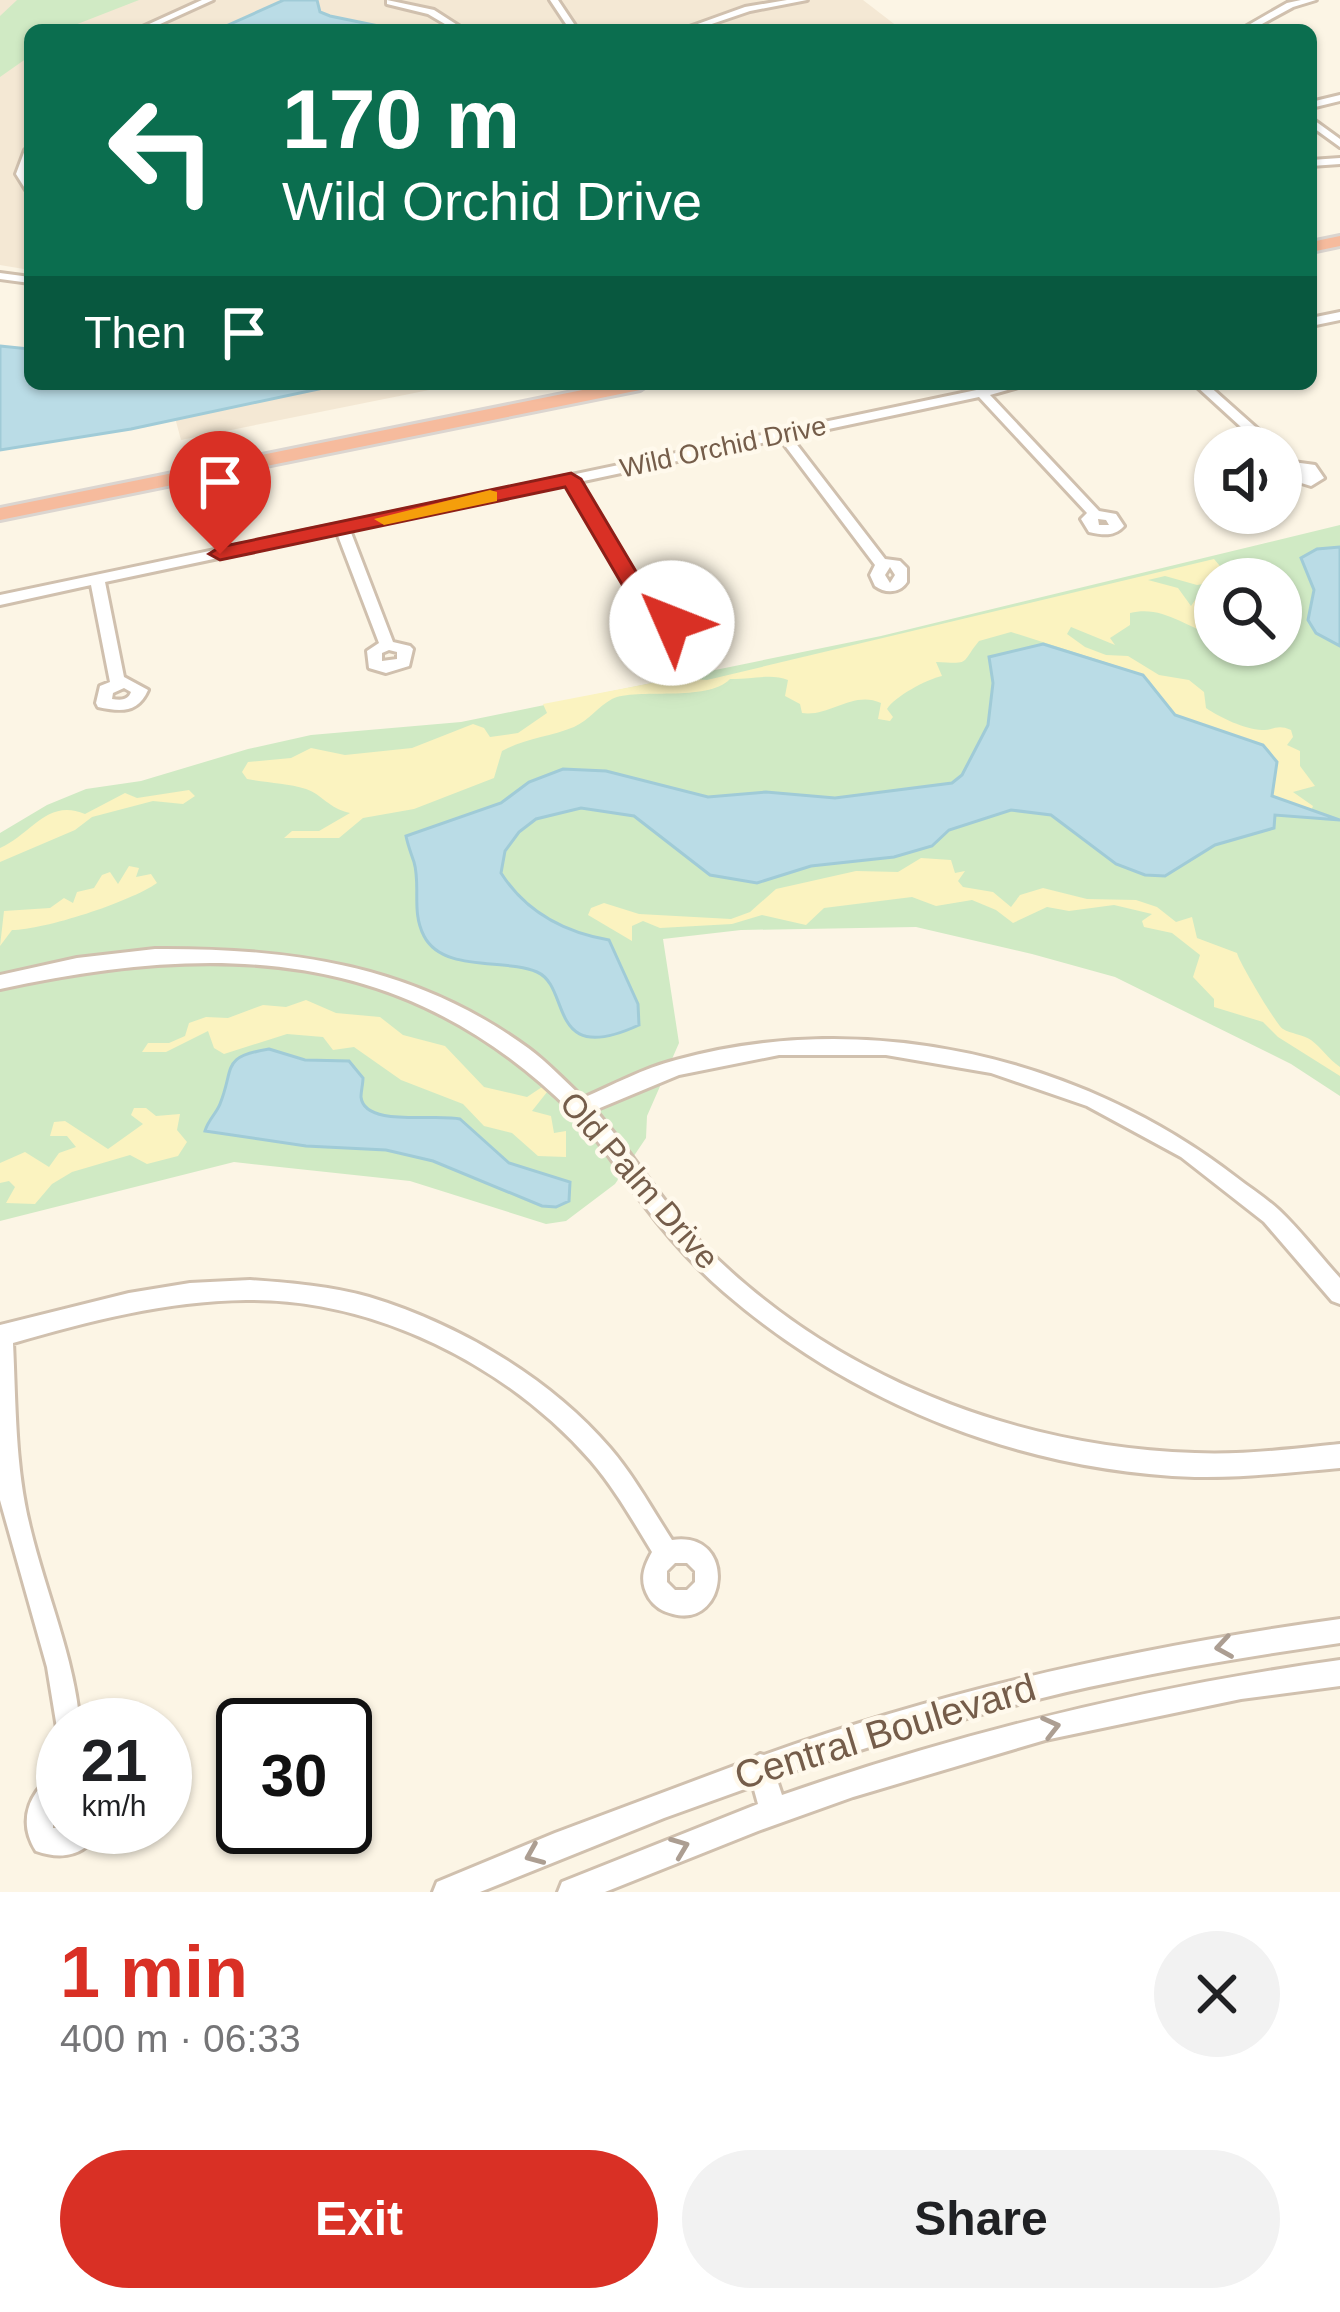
<!DOCTYPE html>
<meta charset="utf-8">
<style>
:root{--surface:#fff;--page:#f2f2f2;--text:#202124;--muted:#757577;--accent:#d93025}
body{margin:0;font-family:Arial,sans-serif;background:var(--page);color:var(--text);height:100vh;display:flex;flex-direction:column;font-size:45px;white-space:nowrap}
*{box-sizing:border-box;margin:0}
p{font-size:39px;color:var(--muted)}
.icon{flex:none;width:66px;height:66px;fill:none;stroke:currentColor;stroke-width:2;stroke-linecap:round;stroke-linejoin:round}
.map{position:relative;height:1892px;overflow:hidden}
.sheet{display:flex;flex-direction:column;background:var(--surface);flex:1}
.sheet>*{flex:none}
.guide{position:absolute;left:24px;top:24px;width:1293px;height:366px;border-radius:18px;box-shadow:0 3px 9px #0004;background:#0b6e4f;color:#fff;overflow:hidden}
.buttons{position:absolute;left:1194px;top:426px;display:grid;gap:24px}
.buttons a{display:grid;place-items:center;width:108px;height:108px;border-radius:50%;background:var(--surface);box-shadow:0 3px 9px #0004;font-size:60px}
.speed{position:absolute;left:36px;top:1698px;display:flex;gap:24px;font-size:60px;font-weight:700;text-align:center}
.speed>*{display:grid;place-content:center;width:156px;height:156px;border-radius:50%;background:var(--surface);box-shadow:0 3px 9px #0004;line-height:1}
.speed small{font-size:30px;font-weight:400}
.speed .limit{border:6px solid #111;border-radius:18px;background:#fff;color:#111}
.pin{position:absolute;display:grid;place-items:center;width:102px;height:102px;color:#fff;margin:-123px -51px;border-radius:50% 50% 50% 0;rotate:-45deg;box-shadow:0 0 12px #0007}
.pin .icon{rotate:45deg}
.me{position:absolute;width:132px;margin:-66px;rotate:314deg;stroke-linejoin:round;filter:drop-shadow(0 0 9px #0008)}
.turn{display:flex;align-items:center;gap:42px;height:252px;padding:0 60px;font-size:54px}
.turn .icon{width:156px;height:156px;stroke-width:2.5}
.turn b{display:block;font-size:84px;line-height:102px}
.then{display:flex;align-items:center;height:114px;padding:0 60px;background:#0003;gap:24px;font-size:45px}
.round{display:grid;place-items:center;flex:none;width:126px;height:126px;border-radius:63px;background:var(--page)}
.overview{display:flex;align-items:center;justify-content:space-between;height:204px;padding:0 60px}
h1{font-size:72px;font-weight:800;line-height:90px;color:var(--accent)}
.cta{display:flex;gap:24px;margin-top:auto;padding:24px 60px}
.cta a{flex:1;height:138px;border-radius:72px;background:var(--accent);color:#fff;font-size:48px;font-weight:800;line-height:138px;text-align:center}
.cta a+a{background:var(--page);color:var(--text)}
.map>svg:first-child{display:block}
</style>
<div class="map">
<svg width="1340" height="1892" viewBox="0 0 1340 1892">
<rect width="100%" height="100%" fill="#fcf5e5"/>
<path fill="#f4e8d4" d="M0 0H863L902 30H30V270L0 265Z
M166 384H459L181 440Z"/>
<path fill="#d0eac4" fill-rule="evenodd" d="M17 0H139L62 30H30V56L0 77V16Z
M1340 525V1096L1291 1064 1115 977 1032 954 916 927 741 930 663 939 679 1043 647 1116 646 1138 615 1184 566 1221 546 1224 410 1181 234 1162 0 1221V833L47 805 86 789 141 781 248 749 311 735 461 722 881 636ZM1215 579H1281V645H1215Z"/>
<path fill="#fbf3c0" d="M1214 559 1231 579 1197 585 1165 576 1148 580 1178 588 1191 606 1200 593 1215 595V635C1184 627 1163 605 1130 613V625L1110 638 1115 645 1071 627 1067 634 1085 647 1106 655 1128 656 1159 675 1189 680 1204 692 1206 708C1221 718 1244 729 1262 730 1275 730 1277 724 1291 730L1293 737 1287 745 1300 751V766L1315 786 1293 792 1313 806 1311 811 1271 796C1271 776 1284 759 1263 745L1175 715 1149 680 1133 671 1011 632 979 641C960 664 972 664 936 662L942 676C927 679 894 697 887 709L893 717 890 721 878 719 881 703C853 690 830 717 802 713L800 704 785 696 788 680C771 673 748 680 730 679 707 703 636 687 612 699 599 706 589 720 574 727 550 737 525 738 502 751L494 778 414 809 363 818 339 838H284L292 831H319L350 813C328 808 323 795 306 789 287 783 268 783 247 779L242 772 248 762 291 758 311 748 345 755 412 748 473 724 484 728 490 737 518 733 547 713 543 704 678 678 707 680Z
M189 790 195 796 183 804 153 801 92 817 75 830 0 862V848C32 834 47 798 85 814L125 793 137 798Z
M921 858 951 860 955 873 965 871 958 881 963 887 993 892 1011 907 1020 895 1043 888 1087 899 1136 900 1157 907 1176 922 1192 917 1197 938 1237 953C1239 962 1277 1026 1283 1029 1291 1034 1302 1034 1311 1040 1322 1048 1328 1059 1340 1067V1076L1278 1037 1263 1022 1214 1007V999L1193 977 1200 955 1172 933 1144 927 1142 921 1152 914 1114 905 1069 911 1047 907 1013 923 996 910 972 900 936 906 912 897 824 908 806 925 762 915 732 924 660 928 643 921 632 926V941L588 915 591 908 604 903 639 914 731 919 750 912 776 889 856 871 898 872Z
M129 866 139 868 136 877 151 874 157 883C130 902 44 930 12 930L0 946 4 911 50 908 64 898 73 903 77 892 94 888 102 875 110 872 118 884Z
M306 1000 336 1013 380 1017 403 1035 445 1046 484 1087 527 1097 548 1083 551 1087 532 1111 551 1116 554 1133 566 1131V1157L538 1156 512 1133 484 1126 463 1104 401 1080 354 1047 333 1050 323 1037 287 1034 224 1054 214 1048 208 1031 166 1052H142L148 1043H169L185 1036 189 1023 206 1017 228 1018 263 1005 286 1007Z
M134 1108H146L156 1116 180 1114 177 1130 187 1142 178 1156 147 1164 130 1155 72 1172 52 1184 35 1204 6 1203 15 1187 9 1181 0 1183V1163L25 1152 49 1167 59 1153 76 1147 67 1136H50L54 1122 65 1121 108 1149 143 1124 131 1115Z"/>
<path fill="#badce6" stroke="#a0cbd7" stroke-width="3" d="M284 0H317L320 12 330 16 398 30H217Z
M0 346 30 349V384H342L131 429 0 450Z
M1340 547V646L1316 633 1308 620 1314 590 1301 558 1317 549Z
M1043 644 1143 675 1175 715 1263 745 1277 762 1272 796 1340 820 1275 815 1274 828 1215 845 1165 876 1145 875 1116 864 1051 815 1011 810 949 830 932 846 894 857 811 866 757 883 710 875 634 816 581 808 536 819 519 832 505 851 501 873C526 912 563 932 609 940L638 1004 639 1025C546 1068 572 987 537 972 505 958 443 973 424 936 411 911 421 886 414 862 411 853 408 846 406 836L501 803 529 782 563 769 606 771 708 797 766 792 835 798 952 783 962 775 988 725 993 683 989 657Z
M269 1049 305 1060 349 1061 363 1078C363 1084 361 1091 361 1097 364 1128 438 1113 460 1119L509 1163 570 1182 569 1201 556 1207 542 1206 433 1161 386 1150 306 1146 205 1131C208 1120 216 1114 220 1104 235 1067 220 1057 269 1049Z"/>
<g fill="none" stroke-linecap="round" stroke-linejoin="round">
<defs>
<path id="minor" d="M202 0H213L147 30H136Z
M387 0 434 10 465 30H455L428 14 387 4Z
M550 0H558L578 30H570Z
M787 0H807L750 11 694 30H681L745 7Z
M1301 0H1316L1293 7 1251 30H1240L1287 3Z
M1340 95V101L1311 108V102Z
M1311 118 1340 139V147L1311 126Z
M30 147V164L26 174 30 180V191L26 190 16 174 25 150Z
M1340 158V164L1311 166V160Z
M0 273 30 277V283L0 279Z
M1340 312V320L1311 326V318Z
M1005 384H1029L990 395 1099 511 1116 514 1124 526C1114 537 1103 535 1089 532L1081 519 1087 513 979 397 791 437 885 559 900 561 907 568V582C900 593 886 594 875 586L870 575 875 565 780 439 579 482 655 609C707 616 654 666 639 633 635 623 638 622 643 614L567 484 350 530 393 642 410 646 413 649 409 666 386 673 369 668 367 651 379 643 337 533 105 582 124 677 148 690C138 713 121 712 98 707L96 703 100 686 110 682 91 585 0 605V595ZM1098 519 1106 520 1109 525H1099ZM890 567 895 575 890 583 885 575ZM659 619 662 628 656 634 652 624ZM389 650 397 652V659L382 661V653ZM124 688 131 692C128 701 120 700 112 699L113 693Z
M1194 384H1207L1278 447H1263Z
M1293 462 1315 465 1324 478 1311 486 1282 477V471Z
M155 949C292 948 414 965 528 1048 547 1062 565 1081 583 1098 613 1085 644 1068 676 1060 867 1007 1081 1057 1236 1177 1250 1188 1266 1198 1279 1210 1301 1231 1320 1256 1340 1278V1304L1332 1301 1264 1222 1181 1157 1087 1106 991 1073 886 1055H779L679 1075 595 1110C633 1154 663 1204 703 1245 832 1376 1013 1447 1195 1453 1243 1455 1292 1449 1340 1444V1468C1292 1472 1244 1478 1195 1477 1022 1471 855 1405 724 1292 694 1266 668 1237 644 1205 621 1174 600 1140 572 1112 405 946 218 942 0 989V975L77 958Z
M250 1280C290 1283 330 1286 369 1297 458 1324 549 1377 610 1448 634 1476 652 1509 672 1540 738 1530 728 1629 673 1614 663 1612 654 1606 649 1598 639 1581 643 1568 652 1552 633 1521 615 1489 591 1461 507 1365 374 1298 246 1300 166 1301 89 1321 13 1343 16 1405 15 1467 30 1527 46 1594 74 1656 80 1725H63V1736L58 1734 47 1667 0 1500V1325L129 1293 190 1283ZM675 1563H687L695 1571V1582L687 1590H675L667 1582V1571Z
M1340 1619V1643C1264 1654 1188 1666 1113 1682 999 1705 887 1741 776 1777L782 1795C966 1731 1147 1687 1340 1660V1686L1241 1699 1045 1740 853 1797 758 1831 605 1892H558L562 1882 758 1804 753 1786 664 1818 480 1892H433L437 1882 555 1833 750 1760 760 1754 764 1755C950 1688 1144 1646 1340 1619Z
M63 1771V1804L53 1814V1828L100 1827C88 1855 64 1861 36 1851 16 1820 30 1786 63 1771Z"/>
<path id="highway" d="M1340 236V246L1311 252V242Z
M612 384H649L640 390 0 520V508Z"/>
</defs>
<use href="#minor" stroke="#d0c0ae" stroke-width="6"/>
<use href="#highway" stroke="#dbd5d0" stroke-width="6"/>
<use href="#minor" fill="#fff" fill-rule="evenodd"/>
<use href="#highway" fill="#f6bb9d" fill-rule="evenodd"/>
</g>
<defs><path id="oneway-chevron" d="M-2-3.5L2.5 0L-2 3.5" fill="none" stroke-width="1.6" stroke-linecap="round" stroke-linejoin="round" transform="scale(3)"/></defs>
<g stroke="#ac9e92">
<use href="#oneway-chevron" transform="translate(1224 1647) rotate(171)"/>
<use href="#oneway-chevron" transform="translate(1051 1727) rotate(-14)"/>
<use href="#oneway-chevron" transform="translate(680 1847) rotate(-21)"/>
<use href="#oneway-chevron" transform="translate(534 1855) rotate(157)"/>
</g>
<path fill="#d93025" stroke="#8d1f18" stroke-width="3" d="M571 473 581 479 660 612 680 618V628L644 622 565 487 220 560 209 554 220 547Z"/>
<path fill="#f59e0b" d="M490 490 497 492V501L384 525 374 519Z"/>
<g text-anchor="middle" stroke-width="9" stroke-linejoin="round" paint-order="stroke">
<g font-size="27" fill="#755d4a" stroke="#fff9ec">
<text transform="translate(723 447) rotate(-12)" y="9">Wild Orchid Drive</text>
</g>
<g font-size="33" fill="#755d4a" stroke="#fff9ec">
<text transform="translate(640 1180) rotate(49)" y="12">Old Palm Drive</text>
</g>
<g font-size="39" fill="#755d4a" stroke="#fff9ec">
<text transform="translate(885 1731) rotate(-17)" y="14">Central Boulevard</text>
</g>
</g>
</svg>
<div class="buttons">
<a><svg class="icon" aria-label="sound" viewBox="0 0 24 24"><path d="M4 9h4l5-4v14l-5-4H4zM17 9q2 3 0 6"/></svg></a>
<a><svg class="icon" aria-label="search" viewBox="0 0 24 24"><circle cx="10" cy="10" r="6"/><path d="M15 15l6 6"/></svg></a>
</div>
<div class="speed"><div>21<small>km/h</small></div><div class="limit">30</div></div>
<div class="pin" style="left:220px;top:554px;background:#d93025"><svg class="icon" aria-label="arrive" viewBox="0 0 24 24"><path d="M6 21V4h12l-3 4 3 4H6"/></svg></div>
<svg class="me" style="left:672px;top:623px" viewBox="-20 -20 40 40"><circle r="19" fill="#fff"/><path d="M0-13L10 11 0 6-10 11z" fill="#d93025"/></svg>
<div class="guide">
<div class="turn"><svg class="icon" aria-label="left" viewBox="0 0 24 24"><path d="M17 20v-9H6M10 6l-5 5 5 5"/></svg><div><b>170 m</b>Wild Orchid Drive</div></div>
<div class="then">Then<svg class="icon" aria-label="arrive" viewBox="0 0 24 24"><path d="M6 21V4h12l-3 4 3 4H6"/></svg></div>
</div>
</div>
<section class="sheet">
<div class="overview"><div><h1>1 min</h1><p>400 m · 06:33</p></div><a class="round"><svg class="icon" aria-label="close" viewBox="0 0 24 24"><path d="M6 6l12 12M18 6L6 18"/></svg></a></div>
<div class="cta"><a>Exit</a><a>Share</a></div>
</section>
